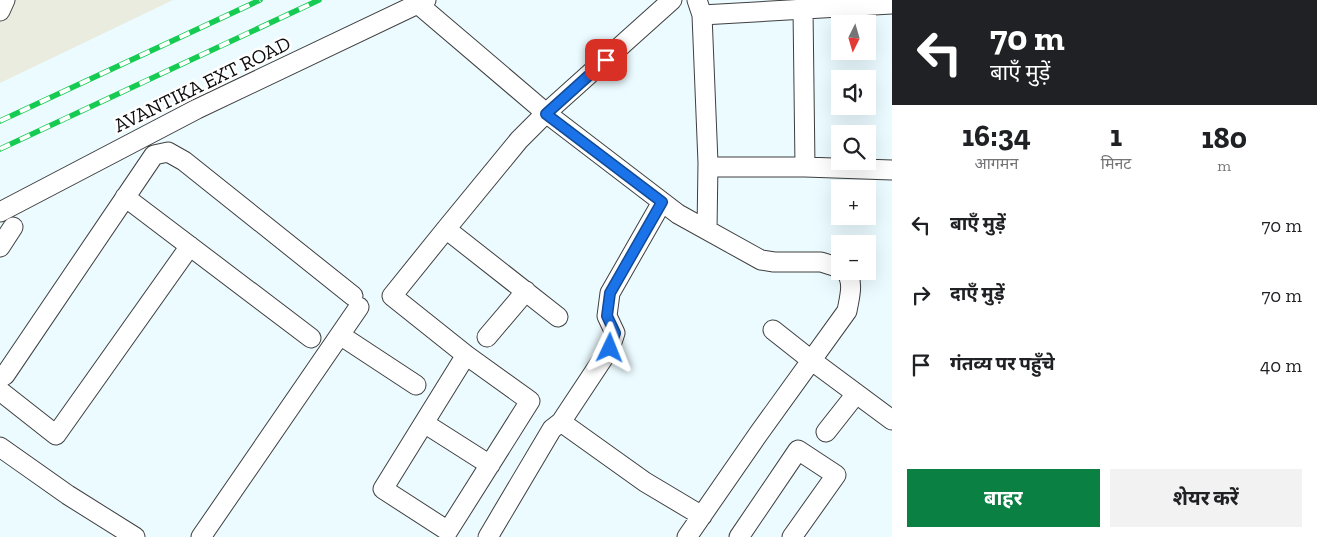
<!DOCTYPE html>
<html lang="hi">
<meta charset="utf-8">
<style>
:root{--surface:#fff;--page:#f2f2f2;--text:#202124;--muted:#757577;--accent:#0b8043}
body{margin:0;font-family:"Zilla Slab","Noto Sans Devanagari",serif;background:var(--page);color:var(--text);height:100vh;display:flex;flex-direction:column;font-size:19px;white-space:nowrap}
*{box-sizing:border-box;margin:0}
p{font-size:16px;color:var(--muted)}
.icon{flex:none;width:28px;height:28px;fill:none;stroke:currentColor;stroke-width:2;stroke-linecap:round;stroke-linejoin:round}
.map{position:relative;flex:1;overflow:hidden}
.side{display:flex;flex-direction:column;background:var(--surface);width:425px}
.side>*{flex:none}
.guide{background:#202124;color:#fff;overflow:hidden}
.needle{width:32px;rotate:185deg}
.buttons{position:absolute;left:831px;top:15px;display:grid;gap:10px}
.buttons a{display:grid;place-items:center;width:45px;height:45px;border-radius:0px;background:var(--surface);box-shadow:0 5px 20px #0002;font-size:25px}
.pin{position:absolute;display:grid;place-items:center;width:42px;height:42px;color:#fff;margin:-21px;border-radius:10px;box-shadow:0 2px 8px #0006}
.me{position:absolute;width:55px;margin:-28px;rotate:2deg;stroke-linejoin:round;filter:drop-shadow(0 0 4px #0008)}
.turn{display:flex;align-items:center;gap:18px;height:105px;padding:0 15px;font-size:22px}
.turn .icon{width:65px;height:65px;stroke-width:2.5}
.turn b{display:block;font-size:35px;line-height:42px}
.eta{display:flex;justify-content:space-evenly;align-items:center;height:85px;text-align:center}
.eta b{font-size:30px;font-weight:700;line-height:35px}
.cta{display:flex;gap:10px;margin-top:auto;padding:10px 15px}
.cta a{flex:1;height:58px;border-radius:0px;background:var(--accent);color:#fff;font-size:20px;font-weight:700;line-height:58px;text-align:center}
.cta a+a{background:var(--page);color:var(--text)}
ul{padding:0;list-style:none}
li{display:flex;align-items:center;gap:15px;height:70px;padding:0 15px}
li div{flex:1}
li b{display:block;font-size:19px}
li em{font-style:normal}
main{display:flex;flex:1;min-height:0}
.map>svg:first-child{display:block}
</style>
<main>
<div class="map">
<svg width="892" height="537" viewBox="0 0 892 537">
<rect width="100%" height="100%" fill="#ebfbff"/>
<path fill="#e9ecdf" d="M0 0H173L0 83Z"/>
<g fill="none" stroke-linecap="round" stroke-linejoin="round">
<defs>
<path id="minor" d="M697 0 702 15 708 163 709 167H805L892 170
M418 4 546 113 678 214 761 260 774 262H821L840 268
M803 9 805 167
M0 11 5 0
M702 15 892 4
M125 197 311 338
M0 212 197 109 426 0
M446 229 558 317
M707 230 708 163
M0 247 13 227
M773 330 811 360 892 420
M340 335 416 385
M487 337 526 291
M466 355 530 401 448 531 383 489 466 355 392 296 446 229 519 140 546 113 672 0
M0 378 5 375 154 155 168 152 184 161 353 296
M0 391 56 435 190 246
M561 422 645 482 702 516
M424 423 490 465
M826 432 856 394
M0 447 68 495 135 537
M201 537 359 307
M488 537 552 429 561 422 610 348 615 333 607 316 610 293 662 202
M687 537 759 433 847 311C849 299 855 281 845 271
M739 537 798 450 836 475 792 537"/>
</defs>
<use href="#minor" stroke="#3f3f3f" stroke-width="21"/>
<use href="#minor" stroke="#fff" stroke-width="19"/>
<defs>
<path id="rail" d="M0 121 260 0
M0 149 319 0"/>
</defs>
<use href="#rail" stroke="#15cb51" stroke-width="5.5"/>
<use href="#rail" stroke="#fff" stroke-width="4" stroke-dasharray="11" stroke-linecap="butt"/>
</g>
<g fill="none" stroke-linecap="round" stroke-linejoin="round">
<defs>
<path id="route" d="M606 60 546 114 662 202 610 293 607 316 615 333 610 348"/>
</defs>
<use href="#route" stroke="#114b97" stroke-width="12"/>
<use href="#route" stroke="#1a73e8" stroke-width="9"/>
</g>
<g text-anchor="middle" stroke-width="5" stroke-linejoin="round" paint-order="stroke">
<g font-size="20" fill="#0c0c0c" stroke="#fff">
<text transform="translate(202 84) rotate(-26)" y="7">AVANTIKA EXT ROAD</text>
</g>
</g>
</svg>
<div class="buttons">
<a><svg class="needle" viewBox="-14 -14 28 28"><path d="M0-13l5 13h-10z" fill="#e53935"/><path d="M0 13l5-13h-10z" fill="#757577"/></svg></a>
<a><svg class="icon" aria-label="sound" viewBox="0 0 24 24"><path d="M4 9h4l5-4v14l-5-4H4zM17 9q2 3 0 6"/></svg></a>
<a><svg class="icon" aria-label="search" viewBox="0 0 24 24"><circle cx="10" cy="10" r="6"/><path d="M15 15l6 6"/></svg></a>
<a>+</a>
<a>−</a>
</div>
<div class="pin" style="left:606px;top:60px;background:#d93025"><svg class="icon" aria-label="arrive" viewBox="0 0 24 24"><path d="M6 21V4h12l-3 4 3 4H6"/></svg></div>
<svg class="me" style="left:610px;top:348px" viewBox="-20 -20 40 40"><path d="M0-17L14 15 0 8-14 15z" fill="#1a73e8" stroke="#fff" stroke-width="4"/></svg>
</div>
<section class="side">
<div class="guide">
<div class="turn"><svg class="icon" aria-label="left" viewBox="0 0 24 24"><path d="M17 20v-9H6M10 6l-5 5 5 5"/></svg><div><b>70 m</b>बाएँ मुड़ें</div></div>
</div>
<div class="eta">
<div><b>16:34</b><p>आगमन</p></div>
<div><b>1</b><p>मिनट</p></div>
<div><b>180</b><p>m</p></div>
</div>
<ul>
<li><svg class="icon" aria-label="left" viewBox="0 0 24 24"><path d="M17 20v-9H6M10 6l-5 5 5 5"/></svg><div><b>बाएँ मुड़ें</b></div><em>70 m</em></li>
<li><svg class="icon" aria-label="right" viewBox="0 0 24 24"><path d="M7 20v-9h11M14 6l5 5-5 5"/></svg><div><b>दाएँ मुड़ें</b></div><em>70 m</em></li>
<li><svg class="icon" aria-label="arrive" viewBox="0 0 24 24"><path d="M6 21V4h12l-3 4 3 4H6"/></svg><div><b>गंतव्य पर पहुँचे</b></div><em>40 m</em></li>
</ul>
<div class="cta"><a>बाहर</a><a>शेयर करें</a></div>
</section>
</main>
